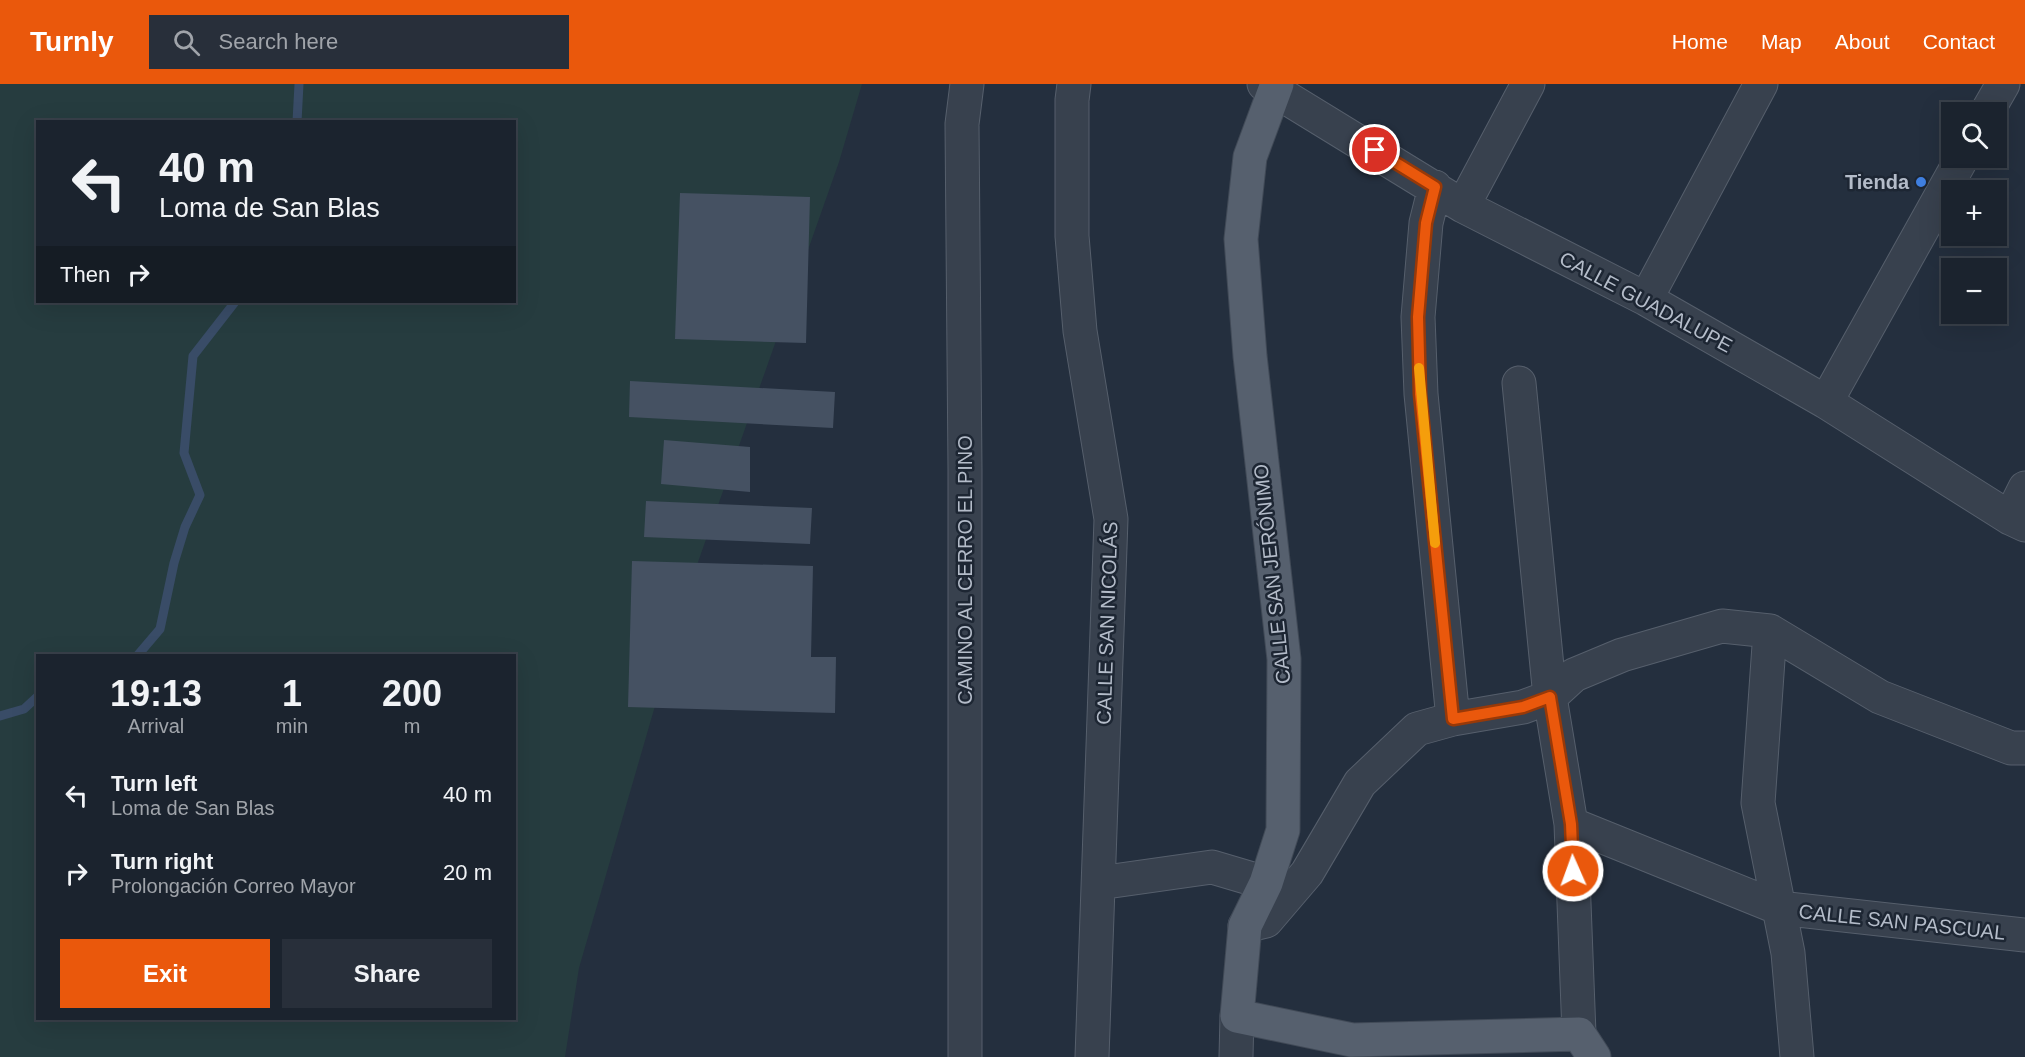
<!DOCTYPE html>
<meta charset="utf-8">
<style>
:root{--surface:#1b232e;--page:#282f3a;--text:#f1f3f6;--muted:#a0a4aa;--line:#39404a;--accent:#ea580c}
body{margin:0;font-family:Helvetica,sans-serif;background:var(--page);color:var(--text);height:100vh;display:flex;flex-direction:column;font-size:22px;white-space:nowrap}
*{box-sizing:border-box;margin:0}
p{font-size:20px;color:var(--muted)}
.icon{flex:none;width:33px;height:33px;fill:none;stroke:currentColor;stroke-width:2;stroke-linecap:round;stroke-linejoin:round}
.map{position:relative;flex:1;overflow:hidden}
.side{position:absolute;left:36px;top:570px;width:480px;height:366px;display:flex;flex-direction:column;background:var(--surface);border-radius:0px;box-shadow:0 6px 24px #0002,0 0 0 2px var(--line)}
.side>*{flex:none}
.banner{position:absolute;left:36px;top:36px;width:480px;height:183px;border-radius:0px;box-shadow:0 6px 24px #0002,0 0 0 2px var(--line);background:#1b232e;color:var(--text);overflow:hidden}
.controls{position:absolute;left:1941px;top:18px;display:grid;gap:12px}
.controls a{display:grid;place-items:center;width:66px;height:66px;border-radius:0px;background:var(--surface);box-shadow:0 6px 24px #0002,0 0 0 2px var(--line);font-size:30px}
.pin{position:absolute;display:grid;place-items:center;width:51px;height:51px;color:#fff;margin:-26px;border:3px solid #fff;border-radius:50%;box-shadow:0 2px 6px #0007}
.me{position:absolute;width:66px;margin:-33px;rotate:358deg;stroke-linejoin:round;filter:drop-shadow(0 0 4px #0008)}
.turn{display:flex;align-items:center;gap:21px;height:126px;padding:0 24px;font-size:27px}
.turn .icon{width:78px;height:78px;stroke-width:2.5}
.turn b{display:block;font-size:42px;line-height:51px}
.then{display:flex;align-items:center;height:57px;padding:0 24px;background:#0003;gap:12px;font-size:22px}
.eta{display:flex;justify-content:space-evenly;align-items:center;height:102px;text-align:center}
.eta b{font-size:36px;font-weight:600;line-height:42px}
.cta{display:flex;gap:12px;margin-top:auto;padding:12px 24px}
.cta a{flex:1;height:69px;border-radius:0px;background:var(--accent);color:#fff;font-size:24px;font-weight:600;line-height:69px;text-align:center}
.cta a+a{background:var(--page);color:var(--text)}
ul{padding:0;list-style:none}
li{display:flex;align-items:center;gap:18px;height:78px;padding:0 24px}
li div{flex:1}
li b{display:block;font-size:22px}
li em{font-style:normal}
header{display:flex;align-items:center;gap:36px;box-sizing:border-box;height:84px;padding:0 30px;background:var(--accent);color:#fff}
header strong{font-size:28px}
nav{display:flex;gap:33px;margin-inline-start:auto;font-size:21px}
.search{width:420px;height:54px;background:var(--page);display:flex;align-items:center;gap:15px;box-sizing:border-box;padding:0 21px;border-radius:0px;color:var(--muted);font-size:22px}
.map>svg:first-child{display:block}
</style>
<header>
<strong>Turnly</strong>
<div class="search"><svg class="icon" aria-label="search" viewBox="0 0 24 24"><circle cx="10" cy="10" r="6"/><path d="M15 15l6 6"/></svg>Search here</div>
<nav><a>Home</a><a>Map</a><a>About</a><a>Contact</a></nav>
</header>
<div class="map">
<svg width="2025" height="973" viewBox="0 0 2025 973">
<rect width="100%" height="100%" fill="#242f3e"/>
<path fill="#263c3f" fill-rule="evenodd" d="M0 0H862L839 78 691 498 579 884 565 973H0ZM38 38H514V218H38ZM38 572H514V934H38Z"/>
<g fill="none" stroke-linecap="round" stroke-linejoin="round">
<path stroke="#394c67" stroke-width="9" d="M297 38 299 0
M137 572 160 545 174 479 185 443 200 411 184 369 193 272 235 218
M0 632 24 625 38 612"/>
</g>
<path fill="#455162" d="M680 109 810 113 806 259 675 255Z
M630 297 835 308 833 344 629 333Z
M664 356 750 363V408L661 400Z
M646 417 812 424 810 460 644 453Z
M632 477 813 482 811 573H836L835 629 628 623Z"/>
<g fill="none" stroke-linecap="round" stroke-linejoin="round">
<defs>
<path id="minor" d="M1074 0 1072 16V152L1080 247 1111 435 1092 973
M1264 0 1463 122 1646 215 1826 318 2010 434 2025 441
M1987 28 2003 0
M1435 103 1426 139 1418 233 1421 310 1453 635
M1463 122 1528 0
M1646 215 1761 0
M1519 299 1550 613 1571 740 1579 950
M1826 318 1962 74
M2010 434 2025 404
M1770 547 1758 719 1788 869 1797 973
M1571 740 1779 824 2025 851
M1099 799 1212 783 1266 799
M1245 842 1266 837 1307 789 1360 699 1417 645 1453 635 1523 623 1550 613 1574 591 1622 571 1722 542 1770 547 1880 613 2011 664H2025
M965 973V386L962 40 967 0
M1236 973 1237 932"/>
<path id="major" d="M1277 0 1250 73 1241 155 1250 272 1284 575 1283 746 1266 799 1245 842 1237 932 1352 956 1579 950 1594 973"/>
</defs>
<use href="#minor" stroke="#565f6c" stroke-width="35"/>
<use href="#major" stroke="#414a57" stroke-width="35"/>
<use href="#minor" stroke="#38414e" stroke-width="33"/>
<use href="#major" stroke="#56606e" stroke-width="33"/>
</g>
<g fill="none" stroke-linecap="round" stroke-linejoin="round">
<defs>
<path id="route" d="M1375 66 1435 103 1426 139 1418 233 1420 310 1453 635 1523 623 1550 613 1571 740 1573 787"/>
</defs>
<use href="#route" stroke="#983908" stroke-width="15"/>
<use href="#route" stroke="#ea580c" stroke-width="10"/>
<path stroke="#f59e0b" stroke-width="10" d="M1419 284 1435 459"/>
</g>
<circle fill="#3f7fe0" stroke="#1d2633" stroke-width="2" cx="1921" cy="98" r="6"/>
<g text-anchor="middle" stroke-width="5" stroke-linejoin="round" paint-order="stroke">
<g font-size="20" font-weight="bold" fill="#b4bcc9" stroke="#1d2633" text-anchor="end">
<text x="1909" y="105">Tienda</text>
</g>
<g font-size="20" fill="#b4bcc9" stroke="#1d2633">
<text transform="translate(1646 218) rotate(28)" y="7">CALLE GUADALUPE</text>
<text transform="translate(965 486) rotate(-90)" y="7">CAMINO AL CERRO EL PINO</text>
<text transform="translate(1272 490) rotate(-96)" y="7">CALLE SAN JERÓNIMO</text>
<text transform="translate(1107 539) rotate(-88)" y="7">CALLE SAN NICOLÁS</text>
<text transform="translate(1902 838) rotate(6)" y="7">CALLE SAN PASCUAL</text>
</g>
</g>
</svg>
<div class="controls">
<a><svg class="icon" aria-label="search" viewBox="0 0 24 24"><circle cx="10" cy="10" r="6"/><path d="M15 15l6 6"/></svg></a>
<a>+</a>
<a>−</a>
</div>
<div class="pin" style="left:1375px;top:66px;background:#d93025"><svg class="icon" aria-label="arrive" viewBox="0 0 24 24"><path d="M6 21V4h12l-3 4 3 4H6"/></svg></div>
<svg class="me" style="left:1573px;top:787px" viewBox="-20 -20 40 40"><circle r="17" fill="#ea580c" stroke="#fff" stroke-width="3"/><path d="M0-11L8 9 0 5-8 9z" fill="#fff"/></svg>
<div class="banner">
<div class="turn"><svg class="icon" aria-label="left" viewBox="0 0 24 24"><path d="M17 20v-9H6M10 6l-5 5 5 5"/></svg><div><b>40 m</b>Loma de San Blas</div></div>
<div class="then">Then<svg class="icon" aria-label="right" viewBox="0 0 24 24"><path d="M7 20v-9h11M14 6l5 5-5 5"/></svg></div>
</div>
<section class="side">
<div class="eta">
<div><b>19:13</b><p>Arrival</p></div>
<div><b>1</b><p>min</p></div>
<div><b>200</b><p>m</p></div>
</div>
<ul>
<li><svg class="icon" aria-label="left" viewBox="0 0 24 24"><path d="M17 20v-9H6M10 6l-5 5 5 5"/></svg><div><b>Turn left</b><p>Loma de San Blas</p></div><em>40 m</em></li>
<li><svg class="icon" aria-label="right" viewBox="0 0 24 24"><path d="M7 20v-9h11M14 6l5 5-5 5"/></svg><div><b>Turn right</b><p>Prolongación Correo Mayor</p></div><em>20 m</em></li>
</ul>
<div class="cta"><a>Exit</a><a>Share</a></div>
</section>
</div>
